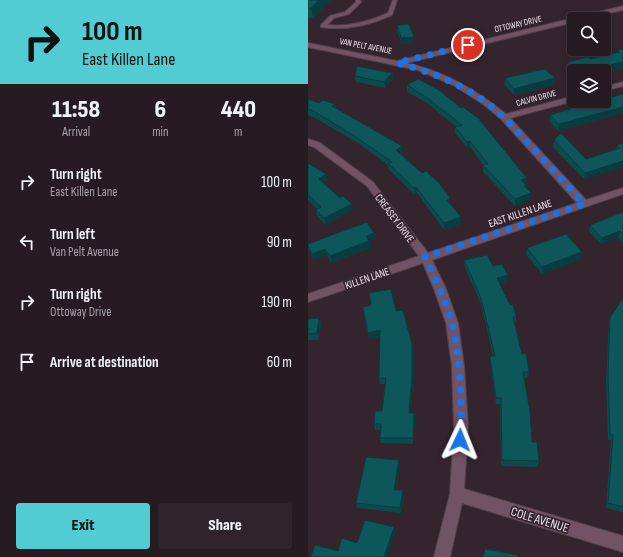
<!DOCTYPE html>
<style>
:root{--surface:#271b22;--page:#2f242a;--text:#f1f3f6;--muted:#a4a1a5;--line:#433940;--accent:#51ccd3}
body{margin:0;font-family:"Sofia Sans Condensed",sans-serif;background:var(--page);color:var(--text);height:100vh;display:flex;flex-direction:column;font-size:15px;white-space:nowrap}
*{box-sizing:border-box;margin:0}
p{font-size:13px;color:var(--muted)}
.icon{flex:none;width:22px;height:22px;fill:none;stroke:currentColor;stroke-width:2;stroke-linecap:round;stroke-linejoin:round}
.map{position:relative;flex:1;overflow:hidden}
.side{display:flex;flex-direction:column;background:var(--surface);width:308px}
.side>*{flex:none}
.top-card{background:#51ccd3;color:#111;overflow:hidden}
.fabs{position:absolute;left:259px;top:12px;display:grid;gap:8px}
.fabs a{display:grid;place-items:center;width:44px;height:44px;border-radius:4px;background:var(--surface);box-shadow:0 2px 6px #0003,0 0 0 1px var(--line);font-size:20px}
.pin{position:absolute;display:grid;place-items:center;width:34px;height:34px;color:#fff;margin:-17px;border:2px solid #fff;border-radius:50%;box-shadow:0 1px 4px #0007}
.me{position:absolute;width:44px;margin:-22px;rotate:2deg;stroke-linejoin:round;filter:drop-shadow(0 0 3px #0008)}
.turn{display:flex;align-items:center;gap:14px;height:84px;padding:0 16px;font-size:18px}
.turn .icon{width:52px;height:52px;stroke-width:2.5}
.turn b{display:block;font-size:28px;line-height:34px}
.eta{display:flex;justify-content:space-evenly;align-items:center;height:68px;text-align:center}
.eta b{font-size:24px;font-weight:800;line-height:28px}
.primary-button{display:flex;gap:8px;margin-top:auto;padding:8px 16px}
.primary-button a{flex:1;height:46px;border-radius:4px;background:var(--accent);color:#111;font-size:16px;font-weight:800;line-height:46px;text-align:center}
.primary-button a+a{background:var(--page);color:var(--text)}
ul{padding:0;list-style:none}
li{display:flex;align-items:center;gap:12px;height:60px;padding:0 16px}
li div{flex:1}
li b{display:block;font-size:15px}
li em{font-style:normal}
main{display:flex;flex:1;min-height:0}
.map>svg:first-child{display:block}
</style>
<main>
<section class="side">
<div class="top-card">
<div class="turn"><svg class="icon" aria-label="right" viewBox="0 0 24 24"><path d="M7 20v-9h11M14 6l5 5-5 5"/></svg><div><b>100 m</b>East Killen Lane</div></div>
</div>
<div class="eta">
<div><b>11:58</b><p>Arrival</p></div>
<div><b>6</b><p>min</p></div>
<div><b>440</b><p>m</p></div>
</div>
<ul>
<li><svg class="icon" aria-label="right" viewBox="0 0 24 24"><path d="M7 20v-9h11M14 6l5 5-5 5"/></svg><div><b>Turn right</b><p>East Killen Lane</p></div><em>100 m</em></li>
<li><svg class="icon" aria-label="left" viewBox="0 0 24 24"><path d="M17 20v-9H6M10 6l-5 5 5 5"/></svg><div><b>Turn left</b><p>Van Pelt Avenue</p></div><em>90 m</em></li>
<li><svg class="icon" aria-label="right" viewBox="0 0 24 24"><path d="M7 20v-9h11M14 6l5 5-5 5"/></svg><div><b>Turn right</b><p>Ottoway Drive</p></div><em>190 m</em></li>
<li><svg class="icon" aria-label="arrive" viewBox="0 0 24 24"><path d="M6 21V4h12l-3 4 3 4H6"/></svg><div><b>Arrive at destination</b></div><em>60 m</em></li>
</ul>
<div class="primary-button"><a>Exit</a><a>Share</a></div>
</section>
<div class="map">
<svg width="315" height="557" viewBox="0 0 315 557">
<rect width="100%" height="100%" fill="#34242e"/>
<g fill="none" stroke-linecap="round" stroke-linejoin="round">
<defs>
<path id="service" d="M48 0H52L53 2 41 14 26 18 19 25C40 27 61 22 80 13L85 0H89L84 15C62 25 37 31 13 27V25L22 16 37 12 48 2Z"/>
<path id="minor" d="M315 6V10L277 19H266V22L98 63C136 71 168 90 198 114L266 96V101L202 118 278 200 315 188V194L124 260 138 289 150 323 156 366 160 427 156 489 315 536V552L154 503 142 557H126L142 494 146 427 144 366 138 323 126 289 115 263 0 302V294L111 256 59 186 6 147 0 145V139L12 143 65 182 120 253 269 203 193 119 175 104 145 85 110 70 0 47V43L89 61Z
M315 82V86L296 91V87Z"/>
</defs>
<use href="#service" stroke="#51424c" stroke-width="2"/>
<use href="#minor" stroke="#51424c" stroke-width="2"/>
<use href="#service" fill="#715366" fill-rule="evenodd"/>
<use href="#minor" fill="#715366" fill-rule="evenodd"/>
</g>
<path fill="#0b4a4d" d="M0 0H23L5 18H0Z
M89 25 106 37V43L94 44 89 31Z
M315 49V68L309 70 296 71H266V74L259 68 260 62 282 59 310 52V50Z
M84 73 85 79 77 88 48 82 47 76Z
M197 78H247L246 85 206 95 196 84Z
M110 79 218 184 219 189 222 200 207 206 175 172V165L162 147 159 148 147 133V127H148L119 103 99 92V85Z
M315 94V113L250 131 241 121 242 115Z
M0 99 11 103 27 104 28 108 95 153 93 154 142 204 153 217V224L136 230 109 193 106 194 81 170 80 165 50 143 7 118 0 115Z
M246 140 278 159 308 149 309 145 315 143V167L276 179 245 147Z
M0 163 18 174 20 181 16 183 45 210 18 225 9 216 8 210 9 209 0 200Z
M315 212V243L310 238 293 244 281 231 282 225Z
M66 233 67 239 61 241 63 248 23 263 19 255 6 260 0 249V244Z
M219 248 273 259 234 274 218 255Z
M156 260 185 266 200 275 199 282 192 284 208 317V323H206L214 354 221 372 220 378H216L224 442 231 461 229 467 193 466 192 404H188L182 362V356H185L173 304 157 267Z
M315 298V512L298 508 303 440H300L298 381 301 324 302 318Z
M55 307 88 311 105 350V382L102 413H106L107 419 105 444 73 443 72 438 73 430H67L66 424 74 411 77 384H72L71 378 72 337 61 339Z
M11 318 13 325 11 340H0V319Z
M92 466 88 490 96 496 93 513 49 508 48 503Z"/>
<path fill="#093c3f" d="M11 0H23L5 18 3 8Z
M106 37V43L94 44 93 38Z
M315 62V68L309 70 296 72V71H277Z
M84 73 85 79 77 88 76 82Z
M247 78 246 85 206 95V89Z
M315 107V113L250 131 251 124Z
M162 141V147L159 148V142Z
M94 146 95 153 89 156 88 150Z
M315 161V167L276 179 277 173Z
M18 174 20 181 12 186 11 179Z
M219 178 218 184 213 186V180Z
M108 187 109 193 106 194V188Z
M223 193 222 200 207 206V199Z
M142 198V205L139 200Z
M44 204 45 210 18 225 16 218Z
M153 217V224L136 230V223Z
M312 231 310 238 293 244 294 238Z
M66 233 67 239 59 242 58 236Z
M61 241 63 248 23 263 22 256Z
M17 249 19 255 6 260 4 254Z
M274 252 273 259 234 274V267Z
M200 275 199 282 189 284V278Z
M11 318 13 325 11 340 9 333Z
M72 330 73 336 61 339 60 333Z
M104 344 105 350V382L102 419 101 413Z
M106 413 107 419 105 444V438Z
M91 460 92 466 87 495 86 490Z
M95 490 96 496 93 513 92 508Z
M86 527 87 532 79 557H76Z"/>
<path fill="#0d565a" stroke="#093c3f" d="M0 0H11L3 8H0Z
M101 24 106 37 93 38 89 25Z
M315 49V62L310 63 277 71H270L260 62 280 57 282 59 312 52 310 50Z
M49 66 84 73 76 82 47 76Z
M237 69 247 78 206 89 197 78Z
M110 79 131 90 153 108 155 107 170 118 219 178 213 180 219 186H216L223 193 207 199 175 165 180 164 162 141 159 142 147 127 154 125 118 97 99 85Z
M315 94V107L251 124 242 115 290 101H296V99Z
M0 99 11 103 15 100 27 104 24 106 94 146 88 150 114 173 118 171 131 183 142 198 139 200 153 217 136 223 108 187 106 188 80 163 84 162 48 137 6 111 0 109Z
M253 133 278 159 312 148 309 145 315 143V161L277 173 246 140Z
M0 163 18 174 11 179 32 198 35 196 44 204 16 218 8 210 13 207 0 195Z
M315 212V235L312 231 294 238 282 225Z
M59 222 66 233 58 236 61 241 22 256 17 249 4 254 0 246V244Z
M258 234 274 252 234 267 219 248Z
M179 255 185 266 194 264 200 275 189 278 202 305 205 304 208 317H205L214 354 218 353 221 372H215L222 411 224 442H229L231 461 194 460 193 398H188L182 356H187L173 298 156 260Z
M83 289 88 311 95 310 104 344V376L101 413H106L105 438H72L73 424H66L67 411H74L78 378H71L72 330 60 333 55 307 63 305 61 293Z
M315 298V507L300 503 305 435 302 434 300 375 302 318Z
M11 318 9 333 0 334V319Z
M58 457 91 460 86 490H95L92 508 48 503Z
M57 520 86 527 76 557H3L7 545 30 551 34 538 49 543Z
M177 549 210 555V557H175Z"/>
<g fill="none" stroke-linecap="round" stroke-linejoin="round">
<path stroke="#1a73e8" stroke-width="7" stroke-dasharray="0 12.6" d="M152 440C155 405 152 358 144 323 138 300 127 279 117 257L276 204C258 183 239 163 220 143 207 129 194 114 178 102 151 83 121 71 89 63L160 45"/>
</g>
<g text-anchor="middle" stroke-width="3.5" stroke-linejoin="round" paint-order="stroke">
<g font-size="9" fill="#ece1e8" stroke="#34242e">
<text transform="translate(210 24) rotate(-13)" y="3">OTTOWAY DRIVE</text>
<text transform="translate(58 46) rotate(11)" y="3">VAN PELT AVENUE</text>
<text transform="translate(228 98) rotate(-15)" y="3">CALVIN DRIVE</text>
</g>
<g font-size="11" fill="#ece1e8" stroke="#34242e">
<text transform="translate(212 213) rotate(-19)" y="4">EAST KILLEN LANE</text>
<text transform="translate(87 218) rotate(53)" y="4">CREASEY DRIVE</text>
<text transform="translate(59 278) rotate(-19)" y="4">KILLEN LANE</text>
</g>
<g font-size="13" fill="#ece1e8" stroke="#34242e">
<text transform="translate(232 519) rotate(17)" y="5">COLE AVENUE</text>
</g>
</g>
</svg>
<div class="fabs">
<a><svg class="icon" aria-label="search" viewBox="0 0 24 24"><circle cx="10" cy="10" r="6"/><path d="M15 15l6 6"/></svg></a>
<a><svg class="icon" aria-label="layers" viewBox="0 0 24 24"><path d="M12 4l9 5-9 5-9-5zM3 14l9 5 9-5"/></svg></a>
</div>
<div class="pin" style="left:160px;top:45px;background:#d93025"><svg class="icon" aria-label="arrive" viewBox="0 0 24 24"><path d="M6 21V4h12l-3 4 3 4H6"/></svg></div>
<svg class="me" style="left:152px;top:440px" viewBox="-20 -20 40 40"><path d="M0-17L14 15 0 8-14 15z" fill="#1a73e8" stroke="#fff" stroke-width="4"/></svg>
</div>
</main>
